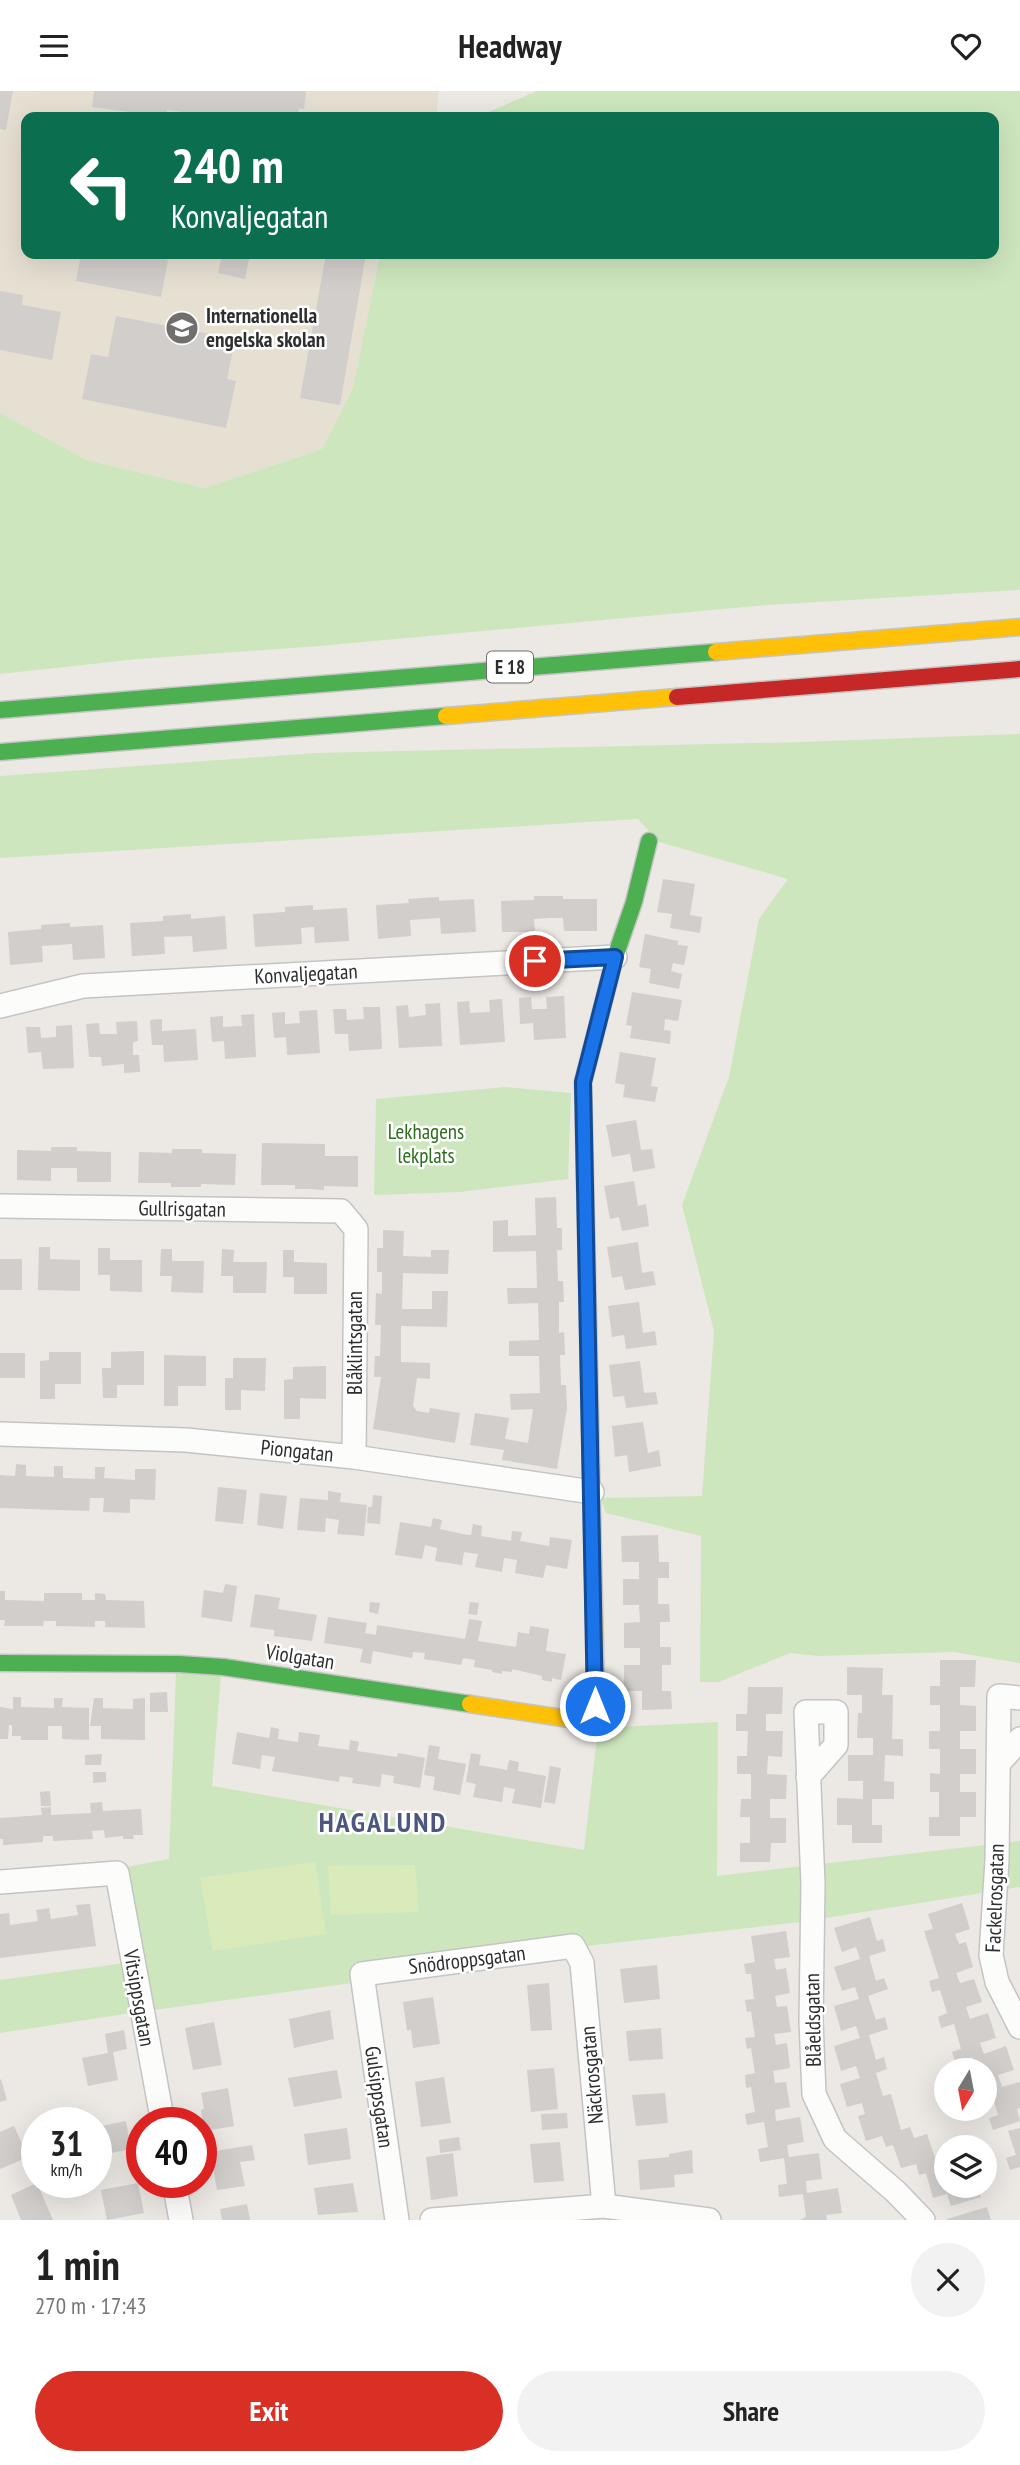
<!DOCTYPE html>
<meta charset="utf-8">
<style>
:root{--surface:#fff;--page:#f2f2f2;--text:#222;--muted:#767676;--accent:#d93025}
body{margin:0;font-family:"PT Sans Narrow",sans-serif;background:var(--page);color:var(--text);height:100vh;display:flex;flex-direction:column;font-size:26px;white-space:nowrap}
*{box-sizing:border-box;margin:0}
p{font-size:23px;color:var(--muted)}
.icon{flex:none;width:38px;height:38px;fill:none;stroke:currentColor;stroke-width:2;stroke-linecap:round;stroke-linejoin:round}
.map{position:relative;height:2129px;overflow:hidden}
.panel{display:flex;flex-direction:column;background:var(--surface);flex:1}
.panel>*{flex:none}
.top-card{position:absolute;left:21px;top:21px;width:978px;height:147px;border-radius:14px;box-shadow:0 7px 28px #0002;background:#0b6e4f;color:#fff;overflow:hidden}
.needle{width:46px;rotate:190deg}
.buttons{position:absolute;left:934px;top:1967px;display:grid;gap:14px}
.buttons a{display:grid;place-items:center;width:63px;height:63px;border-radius:50%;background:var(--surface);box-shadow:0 7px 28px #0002;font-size:35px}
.speed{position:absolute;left:21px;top:2016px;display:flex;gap:14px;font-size:35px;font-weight:700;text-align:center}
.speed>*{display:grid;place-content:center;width:91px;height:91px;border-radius:50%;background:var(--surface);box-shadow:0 7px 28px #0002;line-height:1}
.speed small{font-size:18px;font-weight:400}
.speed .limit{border:10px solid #d22;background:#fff;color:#111}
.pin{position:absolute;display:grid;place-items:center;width:60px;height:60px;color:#fff;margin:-30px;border:4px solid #fff;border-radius:50%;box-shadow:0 2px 7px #0007}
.me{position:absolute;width:77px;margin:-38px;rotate:0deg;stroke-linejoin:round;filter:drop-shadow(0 0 5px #0008)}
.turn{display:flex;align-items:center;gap:24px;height:147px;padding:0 35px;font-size:32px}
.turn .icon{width:91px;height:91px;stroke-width:2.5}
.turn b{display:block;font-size:49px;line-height:60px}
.round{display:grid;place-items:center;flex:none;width:74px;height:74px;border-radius:37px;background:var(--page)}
.head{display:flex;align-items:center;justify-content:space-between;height:119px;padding:0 35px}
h1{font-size:42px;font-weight:700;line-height:52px}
.primary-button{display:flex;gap:14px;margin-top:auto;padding:14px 35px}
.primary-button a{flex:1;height:80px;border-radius:42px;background:var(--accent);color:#fff;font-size:28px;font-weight:700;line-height:80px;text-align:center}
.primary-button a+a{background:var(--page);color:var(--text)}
header{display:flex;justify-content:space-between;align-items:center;height:91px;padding:0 35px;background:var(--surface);font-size:32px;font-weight:700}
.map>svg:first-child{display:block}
</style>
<header><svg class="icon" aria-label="menu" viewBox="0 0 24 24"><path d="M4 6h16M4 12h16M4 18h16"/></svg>Headway<svg class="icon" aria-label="heart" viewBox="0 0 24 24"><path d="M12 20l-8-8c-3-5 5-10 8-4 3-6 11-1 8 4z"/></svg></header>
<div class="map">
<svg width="1020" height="2129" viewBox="0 0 1020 2129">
<rect width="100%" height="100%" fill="#ece8e4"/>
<path fill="#e6e0d3" d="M0 0H439L436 26H26V163H380L353 297 322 358 206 397 87 369 0 322Z"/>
<path fill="#cee6be" d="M537 0H1020V499L767 514 320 555 138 568 0 583V322L87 369 205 397 322 358 353 297 380 163H994V26H477Z
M1020 643V1572L953 1561 819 1565 790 1562 719 1591H700L701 1445 606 1422 600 1407 702 1405 714 1240 682 1114 729 986 759 828 788 788 659 751 638 728 0 767V685L316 662 802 651Z
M505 996 571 1002 568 1088 460 1101 374 1104 376 1008Z
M176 1582 221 1584 212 1695 584 1759 598 1637 718 1631 717 1785 1020 1750V1796L801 1831 586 1855 352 1892 125 1923 0 1942V1889L140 1870 126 1776 169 1768Z"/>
<path fill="#d9eabb" d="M315 1771 326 1843 213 1860 200 1787Z
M415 1774 419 1821 331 1824 328 1775Z"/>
<path fill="#d1cecb" d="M0 0H13L6 39 0 38Z
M94 0H306L304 18 299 17 297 26H224L167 19V26L92 16Z
M81 163H134L168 169 161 206 76 190Z
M222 163H250L245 188 218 182Z
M326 163H366L340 314 300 307Z
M0 200 23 204 22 214 61 221 52 269 0 259Z
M116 225 235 248 227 288 236 290 226 337 82 308 91 263 108 266Z
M663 788 695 793 690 824 702 826 700 842 670 837 672 823 657 821Z
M534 805H563V808H597V840H564L563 827H549L534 828 535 841H502L501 810 534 809Z
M439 806V810L474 808 476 841 441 843 440 827 424 828 410 829 411 845 378 848 376 814 409 812 408 808Z
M313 814V819L347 817 349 850 315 852 314 836 301 837 302 853 255 856 253 823 285 821V816Z
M191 823V828L225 825 227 858 193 861 192 845 164 846 165 863 132 865 130 832 163 830V825Z
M70 832V836L103 834 105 867 73 869 72 853 42 855 43 871 10 874 8 841 41 838V834Z
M645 843 678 850V854L688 855 684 874 673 872 671 880 682 883 679 898 649 892 651 878 639 876Z
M632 901 682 909 678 930 665 928 664 939 671 940 670 953 630 947 632 935 626 934Z
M564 905 566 947 534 949 533 932 520 933 519 907 531 906 532 918H547L546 906Z
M502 908 505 951 460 954 457 911 469 910 470 922 490 921 489 909Z
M440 912 442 955 399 957 396 915 408 914 409 926 426 924 425 913Z
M363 916H380L382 958 349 960 348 943H335L333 918H346L347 929 364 928Z
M317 919 320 962 287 964 286 946 274 947 272 922 285 921V933L300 932 299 920Z
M254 923 256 966 225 968 224 950 212 951 210 926 223 925V936L242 935 241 924Z
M162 928V940L196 938 198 969 164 971 163 954H152L150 929Z
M137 930 138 950 133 951V964H139L140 981 124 982V973L102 975 101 966H89L86 933 99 932 100 943H117L116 931Z
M72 934 74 977 43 978 41 961 28 962 26 936H40L41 947 56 946V935Z
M620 961 656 967 651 995 658 996 655 1011 623 1006 625 994 615 992Z
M636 1029 641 1059 652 1058 655 1077 633 1081 630 1063 612 1066 606 1034Z
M262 1052 325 1053V1065H358V1096L324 1095V1099L309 1098H295V1094H261Z
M51 1056H77V1060L111 1061V1091H77V1077H51V1090L17 1089V1059L51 1060Z
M172 1058H202V1062L236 1063 235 1094 201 1093V1096H171V1092H138L139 1061 172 1062Z
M634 1090 638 1115 646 1113 649 1135 622 1140 619 1126 610 1128 604 1095Z
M556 1106 557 1137H562V1159H557L558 1190H563L564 1211H559V1242L564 1241 565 1264H560L561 1294H566L567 1317 557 1378 502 1369 504 1359 470 1354 475 1322 509 1327 505 1348 528 1352 533 1318 511 1319 510 1303 540 1302 539 1265H509V1250L539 1249 538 1212 508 1213 507 1197H537L536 1160 493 1161V1130L508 1129V1145L536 1144 535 1107Z
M383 1139 404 1140 403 1165 431 1166V1159H449L448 1183 403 1182 402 1218H432V1200H448L447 1236 401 1235V1271L430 1272V1288L417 1287 413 1315 417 1320 429 1322 430 1317 460 1322 455 1352 373 1338 381 1286H374L375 1265H380L381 1234H375L376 1202 382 1203V1181H377V1157H383Z
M638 1151 642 1182 653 1180 656 1194 625 1199 622 1185 612 1187 607 1156Z
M39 1156H50V1168L80 1169V1200L38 1199Z
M98 1157H110V1169H142V1201L110 1200V1184H98Z
M161 1158H172V1170H204L203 1202 171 1201 172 1185H160Z
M222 1158 234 1159 233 1171H267L266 1202H233V1185H221Z
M283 1159H294V1171L327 1172V1203H294V1186H283Z
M0 1168H22V1199H0Z
M639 1211 643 1242 655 1240 657 1254 626 1258 624 1244 612 1246 608 1215Z
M144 1260V1294H117V1307H103L102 1277H111V1261Z
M49 1261H81V1293H55V1308H40V1270L49 1269Z
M0 1262H25V1287H0Z
M164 1264 206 1265V1295H178V1315H164Z
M233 1267H266L265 1300 241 1299V1319H225V1287H233Z
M640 1270 644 1302 656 1301 658 1313 626 1317 624 1305 613 1306 609 1274Z
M326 1275V1308L300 1307V1328H284V1289L293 1288V1276Z
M643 1331 648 1362 659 1359 661 1375 629 1381 627 1364 615 1366 612 1335Z
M16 1373 26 1374V1385L54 1386V1375H63V1387L95 1388V1376H105L104 1387 135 1389V1378H156L155 1409 130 1408V1422L103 1421 104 1407H90L89 1420 0 1417V1384L15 1385Z
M218 1396 247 1399 243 1433 215 1430Z
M328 1400 341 1402 340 1411 367 1414 364 1445 337 1443 339 1429 326 1427 325 1441 297 1439 300 1407 328 1409Z
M260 1402 287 1405 283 1438 257 1434Z
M373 1404 382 1405 380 1433 367 1432 368 1416H372Z
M433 1427 442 1429 440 1438 467 1444H471L473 1433 482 1435 481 1445 511 1450 512 1440 522 1441 520 1450 549 1455 550 1446 572 1449 567 1478 546 1474 543 1487 515 1482 517 1469 504 1467 502 1481 475 1476 478 1463 464 1461 462 1474 435 1470 437 1457 425 1454 422 1468 395 1464 400 1431 431 1436Z
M658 1444 659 1471H669V1487H658V1513H669L670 1531H660V1556H671V1574H662V1600H671L672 1618 642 1619V1600H624V1574H640V1557H624V1532L640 1531 639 1514H623V1488H639V1471H622L621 1445Z
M225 1493 237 1495 232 1531 201 1526 204 1499 223 1502Z
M0 1500H5V1509L44 1510V1502H82V1509H95V1502L105 1503 106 1509 144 1510 145 1537 105 1536V1530H95V1536L56 1535V1530H44L43 1535H4L5 1529H0Z
M255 1503 280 1507 278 1518 317 1524 312 1550 274 1545V1539L250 1536Z
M370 1511 380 1512 378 1523 369 1521Z
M470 1511 479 1512 477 1524 468 1523Z
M328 1526 367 1532 365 1542 376 1544 377 1534 465 1548 469 1528 482 1530 478 1550 516 1556 518 1541 529 1543 530 1535 549 1538 546 1560 566 1563 561 1589 552 1587V1591L542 1589V1585L512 1578V1581L502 1580V1583L492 1581V1579L474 1576 475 1569 463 1567 461 1574 424 1568 425 1562 413 1561 412 1567 373 1560 371 1573 360 1571 363 1558 324 1552Z
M940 1569H976L975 1596H960V1614L976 1615V1640H960V1658H976V1683H960V1701H976V1726H960V1745H929V1726H939V1701H930V1682L940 1683V1658H929V1640H940V1614H930V1595H940Z
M847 1576 883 1577 882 1604H893L892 1648H903V1665L885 1664 884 1690 894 1691V1708H872V1734H882V1752H852V1734H837V1707L863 1708V1690H848V1664H873V1647H857L858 1622H862V1604H847Z
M748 1596H783L782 1623H766V1640H783L782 1666 768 1665 767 1683 787 1684 786 1708H770V1727H786V1752H771L770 1771H740V1752H750V1726H740L741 1708H751V1683H737V1665H747L748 1640H736V1623H747Z
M167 1601 168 1621H150V1602Z
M13 1606H21V1616L54 1617V1607H63L62 1616 89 1617V1649L62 1648V1635H48V1649H21V1645H12V1634H9L8 1648H0V1616L13 1618Z
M94 1607H103V1617L129 1618H133V1608L145 1607V1649L101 1648V1635H90Z
M271 1636 279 1638 278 1648 298 1651 299 1641 320 1644 318 1655 349 1659 350 1649 359 1651 357 1660 397 1666 398 1662 425 1667 420 1697 393 1692 394 1685 382 1683 380 1696 352 1692 353 1687 340 1685 339 1691 272 1680 275 1666 262 1664 260 1678 232 1673 237 1641 269 1647Z
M429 1654 440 1656 438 1668 466 1673 460 1704 433 1699 435 1686 424 1684Z
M471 1662 481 1664 479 1674 507 1679 509 1669 519 1671 518 1680 546 1685 541 1717 512 1712 515 1698 504 1696 502 1711 473 1706 476 1693 466 1691Z
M102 1663 101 1674H85V1664Z
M550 1675 561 1677 555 1713 544 1711Z
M93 1681H106V1691L93 1692Z
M50 1700 51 1715H41L40 1701Z
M102 1711 103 1720 141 1718 143 1744H133L134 1748H123V1745L105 1747 104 1739 92 1740 93 1748 53 1750V1745H43V1751L3 1754V1748H0V1727L42 1724 41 1717 51 1716V1724L91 1722 90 1712Z
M962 1812 970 1838 955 1843 959 1853 966 1851 973 1876 956 1882 960 1892 974 1888 982 1911 966 1916 970 1928 988 1922 996 1947 980 1952 984 1963 1006 1955 1014 1979 998 1984 1002 1996 1020 1991V2017L1017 2018 1020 2030 993 2039 989 2027 998 2024 991 2000 985 2002V1979H976L972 1966 956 1972 952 1961 961 1958 954 1933 941 1937 938 1926 947 1922 940 1899 932 1901 929 1890 939 1887 924 1840 933 1838 928 1823Z
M90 1813 96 1855 0 1867V1823L9 1822 10 1834 38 1830 36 1819 49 1817 51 1828 78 1824 76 1814Z
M870 1826 877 1850 883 1848 886 1860 869 1865 876 1890 884 1887 888 1898 868 1905 876 1929 885 1926 888 1938 869 1944 876 1969 884 1966 887 1978 876 1982 883 2005 891 2003 901 2039 910 2036 914 2047 927 2043 935 2067 944 2064 947 2073V2095L968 2097 977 2095 981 2106 951 2115 947 2103 933 2107 926 2082 919 2084 916 2073 901 2077 893 2054 886 2056 882 2045 866 2050 858 2025 865 2023 862 2012 847 2016 840 1993 860 1987 856 1975 841 1980 834 1955 860 1947 856 1935 841 1940 834 1915 859 1908 855 1896 842 1900 834 1876 860 1868 856 1856 842 1861 834 1837Z
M786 1840 790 1866 774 1868 776 1879 786 1877 790 1902 775 1905 777 1916 787 1915 791 1941 774 1943 776 1954 787 1952 790 1977 773 1980 775 1992 786 1991 790 2016 775 2019 776 2030 800 2026 804 2051 787 2054 789 2066 819 2062 822 2088 806 2090 807 2102 838 2097 842 2122 826 2124 827 2129H800L806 2126 803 2103 779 2106 778 2094 787 2093 784 2067 760 2071 758 2058 768 2056 764 2031 747 2034 745 2023 755 2021 751 1996 746 1997 745 1984 755 1982 751 1957 747 1958 745 1947 755 1946 751 1920 747 1921 745 1909 754 1908 751 1883H746L744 1873 755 1871 751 1845Z
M657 1874 660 1908 624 1912 620 1878Z
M549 1892 552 1939 531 1940 527 1894Z
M433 1906 440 1953 413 1957 411 1939 407 1940 403 1911Z
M330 1919 334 1948 294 1957 289 1928Z
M214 1931 222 1974 193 1979 185 1937Z
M661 1937 663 1968 629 1970 626 1940Z
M124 1939 127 1958 113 1961 118 1989 88 1995 82 1967 108 1962 105 1943Z
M554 1977 558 2018 531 2021 527 1979Z
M337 1979 342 2007 294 2016 288 1987Z
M444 1986 451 2032 421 2036 415 1991Z
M1 1988 7 2009 0 2011V1989Z
M228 1997 234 2035 204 2040 201 2019 204 2018 201 2002Z
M665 2002 668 2032 636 2035 632 2004Z
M567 2022 568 2037 542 2039 541 2023Z
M126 2030 131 2058 96 2065V2036Z
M14 2035 28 2066 0 2078V2041Z
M347 2037 351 2068 308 2074 304 2043Z
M1020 2037V2076L1010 2079 1006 2067 1016 2064 1008 2040Z
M459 2046 461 2059 440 2062 439 2049Z
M560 2051 564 2090 534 2092 530 2053Z
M252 2054 255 2069 240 2071 245 2095 217 2099 210 2061Z
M692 2059 693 2082 674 2084 675 2096 640 2099 638 2069 669 2066V2063Z
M453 2062 458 2105 431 2109 426 2066Z
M37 2092 53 2129H21L11 2104Z
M138 2092 144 2122 107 2129 101 2099Z
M353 2092 358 2121 318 2124 314 2097Z
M247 2113 250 2129H222L220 2118Z
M987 2116 991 2129H947V2128Z"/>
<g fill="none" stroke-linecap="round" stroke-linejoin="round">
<defs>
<path id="street" d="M0 915 83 895 615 866
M0 1115 341 1120 356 1138 354 1366
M0 1343 186 1349 354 1366 592 1401
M1020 1607 999 1605 997 1769 991 1864 997 1891 1020 1936
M998 1673 1020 1648
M808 1686 836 1654V1621H806L813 1793 811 1930 814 2003 835 2048 896 2101 923 2129
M0 1791 117 1782 163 2032
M174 2091 181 2129
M397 2129 362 1883 573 1855 582 1872 604 2115
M432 2129 604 2115 709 2129"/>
<path id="fast" d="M0 619 716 561
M0 661 446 625
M593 1470 583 991 615 866 634 811 649 750
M0 1572 179 1573 223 1576 470 1613"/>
<path id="slow" d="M716 561 1020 536
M446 625 677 606
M470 1613 576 1629 590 1624 595 1615 596 1605 593 1470"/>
<path id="jam" d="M677 606 1020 578"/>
</defs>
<use href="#street" stroke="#c5c4c5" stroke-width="26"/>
<use href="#fast" stroke="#c5c4c5" stroke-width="19"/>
<use href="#slow" stroke="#c5c4c5" stroke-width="19"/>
<use href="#jam" stroke="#c5c4c5" stroke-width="19"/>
<use href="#street" stroke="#fcfcfb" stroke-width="23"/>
<use href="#fast" stroke="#4caf50" stroke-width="16"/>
<use href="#slow" stroke="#ffc107" stroke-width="16"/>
<use href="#jam" stroke="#c62828" stroke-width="16"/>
</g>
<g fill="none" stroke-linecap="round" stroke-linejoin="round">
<defs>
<path id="route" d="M535 870 615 866 583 991 595 1615"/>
</defs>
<use href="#route" stroke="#114b97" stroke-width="18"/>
<use href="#route" stroke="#1a73e8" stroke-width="12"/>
</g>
<defs>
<symbol id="school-disc" viewBox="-11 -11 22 22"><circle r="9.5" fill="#706f6e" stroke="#fff"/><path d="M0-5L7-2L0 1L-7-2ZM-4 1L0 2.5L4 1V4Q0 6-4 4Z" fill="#fff"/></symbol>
</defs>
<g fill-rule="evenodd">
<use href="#school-disc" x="163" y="218" width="38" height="38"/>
</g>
<g text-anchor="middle" stroke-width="5" stroke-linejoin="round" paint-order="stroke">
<rect fill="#fff" stroke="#6d6d6d" stroke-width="2" x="487" y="560.5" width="46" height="31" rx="5"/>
<g font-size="19" font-weight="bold" fill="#2e2e2e">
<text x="510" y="583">E 18</text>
</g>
<g font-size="21" font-weight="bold" fill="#2e2e2e" stroke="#fff" text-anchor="start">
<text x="206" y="232">Internationella<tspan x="206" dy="24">engelska skolan</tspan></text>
</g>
<g font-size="21" fill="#2e2e2e" stroke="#fff">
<text transform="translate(306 883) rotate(-3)" y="7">Konvaljegatan</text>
<text transform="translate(182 1118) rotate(1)" y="7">Gullrisgatan</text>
<text transform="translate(355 1252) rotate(-90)" y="7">Blåklintsgatan</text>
<text transform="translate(297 1360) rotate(6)" y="7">Piongatan</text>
<text transform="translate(300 1566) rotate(9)" y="7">Violgatan</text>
<text transform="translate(995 1807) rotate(-88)" y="7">Fackelrosgatan</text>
<text transform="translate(467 1869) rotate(-7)" y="7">Snödroppsgatan</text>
<text transform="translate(139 1907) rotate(80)" y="7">Vitsippsgatan</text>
<text transform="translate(813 1929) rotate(-91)" y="7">Blåeldsgatan</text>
<text transform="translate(592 1984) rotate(-95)" y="7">Näckrosgatan</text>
<text transform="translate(379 2006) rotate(82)" y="7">Gulsippsgatan</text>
</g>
<g font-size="21" fill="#2c6e1b" stroke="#fff">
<text x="426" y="1048">Lekhagens<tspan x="426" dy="24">lekplats</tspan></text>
</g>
<g font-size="28" font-weight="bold" letter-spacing="2" fill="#4d5680" stroke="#fff">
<text x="383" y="1741">HAGALUND</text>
</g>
</g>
</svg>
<div class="buttons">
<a><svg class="needle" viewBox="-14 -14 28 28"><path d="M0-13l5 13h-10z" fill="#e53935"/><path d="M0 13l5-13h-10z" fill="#767676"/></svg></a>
<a><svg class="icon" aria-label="layers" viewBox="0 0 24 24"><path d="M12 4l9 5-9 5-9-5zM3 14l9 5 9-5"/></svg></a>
</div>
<div class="speed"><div>31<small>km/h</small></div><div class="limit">40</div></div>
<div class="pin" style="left:535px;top:870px;background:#d93025"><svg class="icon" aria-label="arrive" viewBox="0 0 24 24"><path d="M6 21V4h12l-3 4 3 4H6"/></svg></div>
<svg class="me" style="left:595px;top:1615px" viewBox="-20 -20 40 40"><circle r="17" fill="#1a73e8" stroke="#fff" stroke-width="3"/><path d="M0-11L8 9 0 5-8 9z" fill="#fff"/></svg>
<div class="top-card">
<div class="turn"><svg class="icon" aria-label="left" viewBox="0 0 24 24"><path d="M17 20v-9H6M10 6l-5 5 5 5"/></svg><div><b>240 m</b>Konvaljegatan</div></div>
</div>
</div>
<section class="panel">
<div class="head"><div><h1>1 min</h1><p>270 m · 17:43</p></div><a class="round"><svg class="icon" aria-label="close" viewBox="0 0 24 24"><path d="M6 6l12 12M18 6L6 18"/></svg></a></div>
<div class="primary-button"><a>Exit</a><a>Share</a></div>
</section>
